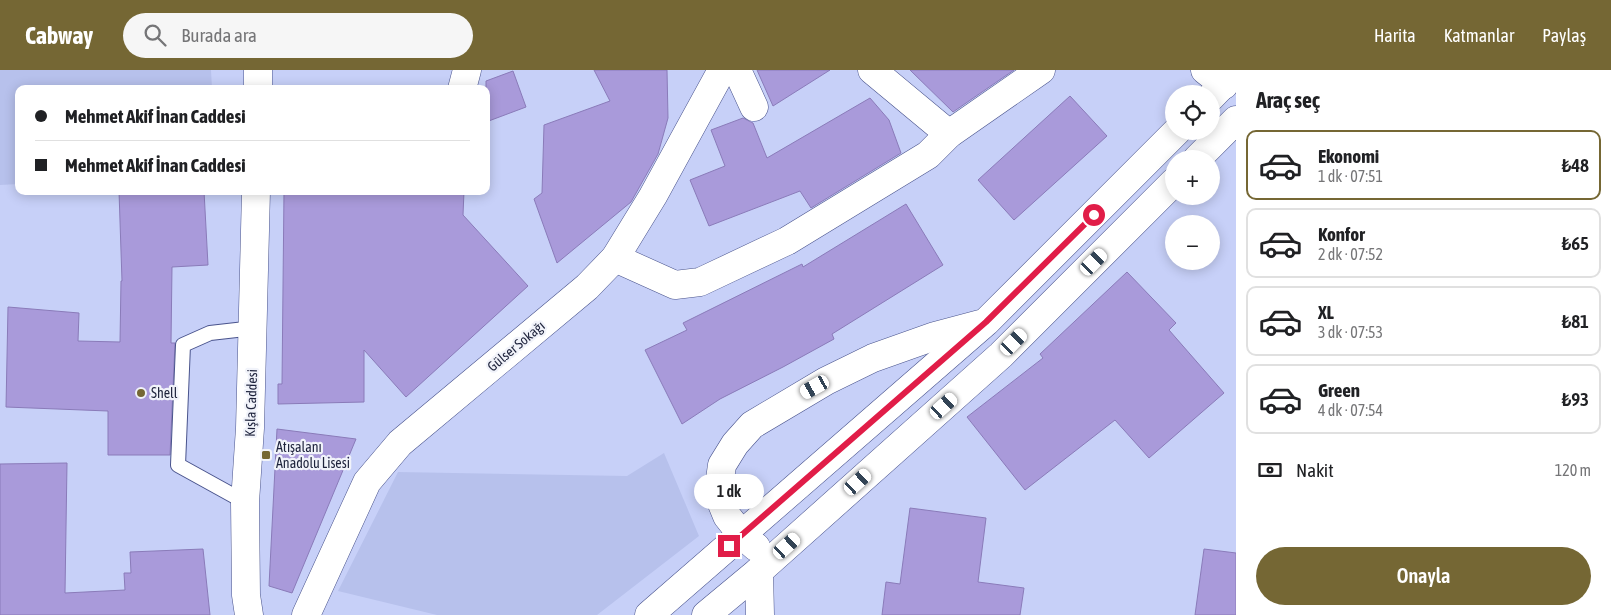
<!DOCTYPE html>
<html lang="tr">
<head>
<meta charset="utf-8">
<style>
	:root { --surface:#fff; --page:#f6f6f6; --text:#202124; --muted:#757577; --line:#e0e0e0; --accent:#756734 }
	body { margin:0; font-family:"Asap Condensed",sans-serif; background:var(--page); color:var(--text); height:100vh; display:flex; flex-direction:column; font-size:19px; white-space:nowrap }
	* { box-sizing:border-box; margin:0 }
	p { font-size:16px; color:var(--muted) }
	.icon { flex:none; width:28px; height:28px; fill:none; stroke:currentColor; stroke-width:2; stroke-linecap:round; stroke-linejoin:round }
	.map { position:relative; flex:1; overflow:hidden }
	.panel { display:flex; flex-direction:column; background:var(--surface); width:375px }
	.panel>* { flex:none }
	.hud { position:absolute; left:15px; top:15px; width:475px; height:110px; border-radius:10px; box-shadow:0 2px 12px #0003; display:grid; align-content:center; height:110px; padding:0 20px; background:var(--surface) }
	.fabs { position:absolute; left:1165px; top:15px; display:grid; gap:10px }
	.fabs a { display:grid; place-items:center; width:55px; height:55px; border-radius:50%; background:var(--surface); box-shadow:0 2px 12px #0003; font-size:25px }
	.end { position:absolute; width:22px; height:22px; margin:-11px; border:6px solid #e11d48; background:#fff; box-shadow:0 0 0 2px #fff }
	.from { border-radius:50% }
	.bubble { position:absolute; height:35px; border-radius:18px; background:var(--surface); box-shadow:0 2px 12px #0003; font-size:16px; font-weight:600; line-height:35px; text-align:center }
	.car { position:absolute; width:15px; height:30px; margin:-15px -8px; border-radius:6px; box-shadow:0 0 4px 1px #0007; background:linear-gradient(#fff 24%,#345 0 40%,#fff 0 76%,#345 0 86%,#fff 0) }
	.hud b { display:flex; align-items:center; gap:18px; height:48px; font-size:19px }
	.hud b+b { border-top:1px solid var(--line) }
	.hud i { width:12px; height:12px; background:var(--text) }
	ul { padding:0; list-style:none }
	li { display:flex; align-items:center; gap:15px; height:70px; margin:0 10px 8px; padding:0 10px; border:2px solid var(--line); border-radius:10px }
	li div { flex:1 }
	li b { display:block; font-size:19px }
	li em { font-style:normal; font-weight:600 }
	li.current { border-color:var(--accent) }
	li>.icon { width:45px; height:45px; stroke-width:1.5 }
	h2 { padding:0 20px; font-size:22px; line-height:60px }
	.pay { display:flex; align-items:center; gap:12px; height:55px; padding:0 20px; font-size:19px }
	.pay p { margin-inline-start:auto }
	.cta { display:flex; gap:10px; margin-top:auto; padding:10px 20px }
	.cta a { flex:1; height:58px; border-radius:30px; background:var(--accent); color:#fff; font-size:20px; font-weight:600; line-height:58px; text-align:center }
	header { display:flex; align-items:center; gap:30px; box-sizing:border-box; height:70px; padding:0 25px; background:var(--accent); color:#fff }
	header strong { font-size:24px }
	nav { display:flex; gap:28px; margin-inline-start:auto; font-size:18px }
	.search { width:350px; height:45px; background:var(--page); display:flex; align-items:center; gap:12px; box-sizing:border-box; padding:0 18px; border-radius:28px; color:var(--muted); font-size:19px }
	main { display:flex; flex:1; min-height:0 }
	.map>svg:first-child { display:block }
</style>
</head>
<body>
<header>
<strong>Cabway</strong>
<div class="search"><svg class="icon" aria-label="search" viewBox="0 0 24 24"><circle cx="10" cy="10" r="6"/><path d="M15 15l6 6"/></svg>Burada ara</div>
<nav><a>Harita</a><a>Katmanlar</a><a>Paylaş</a></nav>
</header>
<main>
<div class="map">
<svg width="1236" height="545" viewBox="0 0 1236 545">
	<rect width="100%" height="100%" fill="#c7d0f8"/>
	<g fill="#b7c1ec">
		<polygon points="0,0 211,0 212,19 19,19 19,114 0,115"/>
		<polygon points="664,383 699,466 597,545 437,545 338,521 398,402 627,406"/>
	</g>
	<g fill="#a99ada" stroke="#8a7bb9">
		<polygon points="594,0 667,0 668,48 658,84 631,132 557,193 534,129 542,123 544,55 610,31"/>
		<polygon points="757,0 830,0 773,36"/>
		<polygon points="910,0 1014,0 953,42"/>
		<polygon points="513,1 526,37 486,52 486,11"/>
		<polygon points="1070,26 1107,66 1014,150 978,110"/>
		<polygon points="870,28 889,50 901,83 811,138 800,121 709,156 690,110 725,96 711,60 743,48 753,53 767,88"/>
		<polygon points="119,121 204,121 208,195 172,197 171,273 175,273 170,385 108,385 108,341 6,337 8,237 79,243 78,271 120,272 121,211 122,211"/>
		<polygon points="284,121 464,121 463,145 528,216 406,327 364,280 364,332 278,334 278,314 282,314"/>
		<polygon points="906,134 943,195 832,264 834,269 783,297 720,329 682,354 645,280 687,260 683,253 802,194 803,197"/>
		<polygon points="1127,202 1176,253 1169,260 1224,323 1149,388 1115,350 1025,420 967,347 1043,288 1040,284"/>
		<polygon points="277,359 356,369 292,523 269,516"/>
		<polygon points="67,393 65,523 125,520 124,503 131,503 130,482 203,479 210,545 0,545 0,394"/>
		<polygon points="910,438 986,448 978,512 1024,518 1020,545 882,545 886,512 900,514"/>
		<polygon points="1204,479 1236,483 1236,545 1195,545"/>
	</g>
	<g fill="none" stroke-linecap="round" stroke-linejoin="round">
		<g stroke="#49538c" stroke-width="16">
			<polyline id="lane" points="245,432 178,395 183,275 210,263 254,258"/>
		</g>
		<g stroke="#49538c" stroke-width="29">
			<g id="street">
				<polyline points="737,0 754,37"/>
				<polyline points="872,0 949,64"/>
				<polyline points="1205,0 1224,15"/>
				<polyline points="462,19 467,0"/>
				<polyline points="615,188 675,215 700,212 787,171 928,85 949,64 1041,0"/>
				<polyline points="759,501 760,545"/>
				<polyline points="306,545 367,412 400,373 587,217 615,188 653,126 722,0"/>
			</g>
		</g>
		<g stroke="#49538c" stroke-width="29">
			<g id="secondary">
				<polyline points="258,19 258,0"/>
				<polyline points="1211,27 1236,1"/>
				<polyline points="1197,89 1236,50"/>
				<polyline points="756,477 742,465 727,446 718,424 722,395 735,374 752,355 826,311 873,288 935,266 980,254"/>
				<polyline points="249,545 246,525 245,432 250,358 256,121"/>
				<polyline points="649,545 986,252 1177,61"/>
				<polyline points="706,545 759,501 1001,285 1174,112"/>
			</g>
		</g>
		<use href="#lane" stroke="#fff" stroke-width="14"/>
		<use href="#street" stroke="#fff" stroke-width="28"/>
		<use href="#secondary" stroke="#fff" stroke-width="28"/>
	</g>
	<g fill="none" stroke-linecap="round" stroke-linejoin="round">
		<polyline stroke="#e11d48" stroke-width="6" points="729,476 986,252 1094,145"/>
	</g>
	<g fill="#756734" stroke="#f1f3fa" stroke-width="2">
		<circle cx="141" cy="323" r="5"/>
		<rect x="261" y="380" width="10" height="10" rx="2.5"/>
	</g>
	<g text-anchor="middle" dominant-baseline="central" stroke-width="4.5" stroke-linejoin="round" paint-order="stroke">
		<g font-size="14" fill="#1e233c" stroke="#f1f3fa">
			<text transform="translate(516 276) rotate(-40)">Gülser Sokağı</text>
			<text transform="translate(251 333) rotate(-88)">Kışla Caddesi</text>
		</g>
		<g font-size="14" fill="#1e233c" stroke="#f1f3fa" text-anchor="start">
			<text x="151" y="323">Shell</text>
			<text x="276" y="377">Atışalanı<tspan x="276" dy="16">Anadolu Lisesi</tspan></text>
		</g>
	</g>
</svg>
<div class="fabs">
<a><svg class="icon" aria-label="locate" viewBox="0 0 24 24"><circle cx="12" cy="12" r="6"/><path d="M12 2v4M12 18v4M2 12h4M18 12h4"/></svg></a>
<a>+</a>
<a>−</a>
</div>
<i class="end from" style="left:1094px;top:145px"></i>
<i class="end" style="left:729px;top:476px"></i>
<div class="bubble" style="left:694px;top:404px;width:70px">1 dk</div>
<i class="car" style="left:1094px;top:192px;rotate:45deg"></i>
<i class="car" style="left:1014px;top:272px;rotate:45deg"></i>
<i class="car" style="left:815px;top:317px;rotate:241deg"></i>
<i class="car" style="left:944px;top:336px;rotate:48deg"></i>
<i class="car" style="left:858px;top:412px;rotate:48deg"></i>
<i class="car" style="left:787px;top:476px;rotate:48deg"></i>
<div class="hud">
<b><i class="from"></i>Mehmet Akif İnan Caddesi</b>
<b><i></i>Mehmet Akif İnan Caddesi</b>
</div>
</div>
<section class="panel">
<h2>Araç seç</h2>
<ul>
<li class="current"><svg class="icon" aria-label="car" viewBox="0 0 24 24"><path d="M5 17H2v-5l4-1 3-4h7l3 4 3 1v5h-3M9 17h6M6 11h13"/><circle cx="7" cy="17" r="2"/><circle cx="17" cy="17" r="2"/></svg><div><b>Ekonomi</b><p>1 dk · 07:51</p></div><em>₺48</em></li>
<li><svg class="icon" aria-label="car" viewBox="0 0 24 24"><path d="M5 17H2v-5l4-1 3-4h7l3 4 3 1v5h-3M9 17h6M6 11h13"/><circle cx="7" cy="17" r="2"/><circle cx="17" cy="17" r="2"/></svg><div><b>Konfor</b><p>2 dk · 07:52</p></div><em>₺65</em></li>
<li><svg class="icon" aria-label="car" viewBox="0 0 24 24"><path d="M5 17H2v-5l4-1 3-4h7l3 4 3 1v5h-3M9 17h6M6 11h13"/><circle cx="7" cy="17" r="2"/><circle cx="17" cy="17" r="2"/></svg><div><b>XL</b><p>3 dk · 07:53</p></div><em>₺81</em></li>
<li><svg class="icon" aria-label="car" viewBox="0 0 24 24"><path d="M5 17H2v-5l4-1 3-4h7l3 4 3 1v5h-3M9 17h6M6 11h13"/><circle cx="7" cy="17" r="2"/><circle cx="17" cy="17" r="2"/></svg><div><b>Green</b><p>4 dk · 07:54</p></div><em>₺93</em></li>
</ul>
<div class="pay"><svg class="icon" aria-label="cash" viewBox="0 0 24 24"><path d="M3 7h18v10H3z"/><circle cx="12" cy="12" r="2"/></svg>Nakit<p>120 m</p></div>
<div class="cta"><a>Onayla</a></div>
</section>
</main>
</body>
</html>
